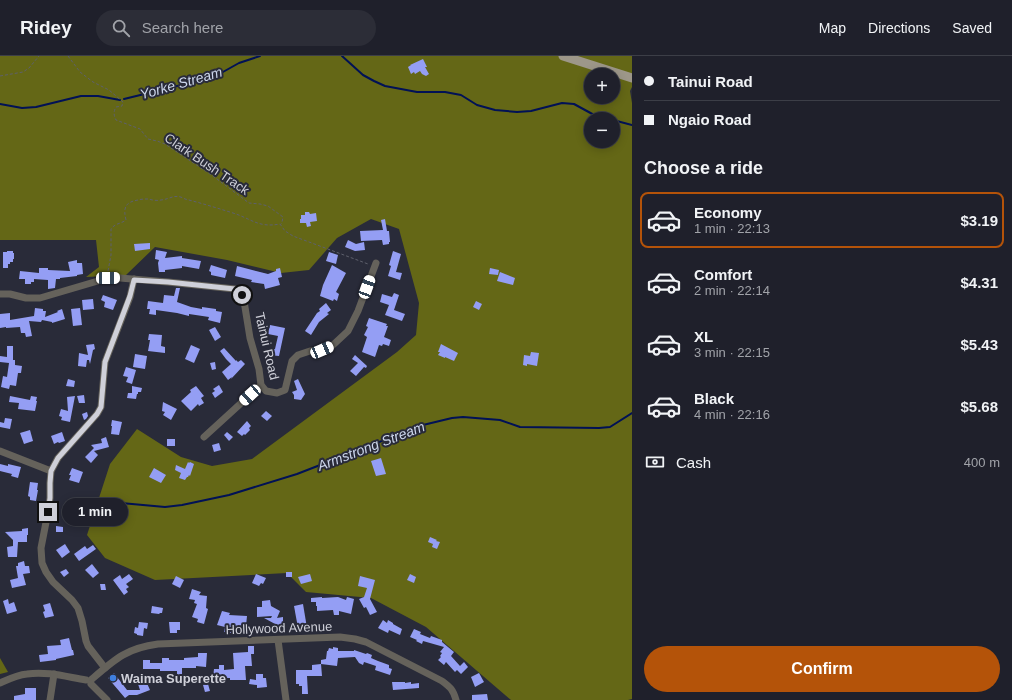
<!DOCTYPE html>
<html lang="en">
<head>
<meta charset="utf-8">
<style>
	:root { --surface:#1f202b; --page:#2c2d37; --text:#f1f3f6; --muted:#a1a3a9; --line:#3c3e47; --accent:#b45309 }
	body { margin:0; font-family:Arial,sans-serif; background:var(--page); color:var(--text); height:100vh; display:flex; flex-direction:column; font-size:15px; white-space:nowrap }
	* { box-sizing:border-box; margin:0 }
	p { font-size:13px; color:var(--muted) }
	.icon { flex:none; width:22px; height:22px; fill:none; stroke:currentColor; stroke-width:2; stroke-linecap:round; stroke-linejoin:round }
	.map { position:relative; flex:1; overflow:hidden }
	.panel { display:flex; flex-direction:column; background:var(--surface); width:380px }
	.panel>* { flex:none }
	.banner { display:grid; align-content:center; height:88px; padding:0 12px; background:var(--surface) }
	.buttons { position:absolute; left:584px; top:12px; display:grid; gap:8px }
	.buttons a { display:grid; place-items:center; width:36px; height:36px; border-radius:50%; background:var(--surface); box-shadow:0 2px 10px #0003,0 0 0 1px var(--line); font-size:20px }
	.end { position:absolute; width:18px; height:18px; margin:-9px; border:5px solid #cfd0d9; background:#111; box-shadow:0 0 0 2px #111 }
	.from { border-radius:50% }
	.bubble { position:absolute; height:28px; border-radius:14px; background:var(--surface); box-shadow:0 2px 10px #0003,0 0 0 1px var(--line); font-size:13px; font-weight:800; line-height:28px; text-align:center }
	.car { position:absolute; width:12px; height:24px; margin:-12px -6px; border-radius:5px; box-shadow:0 0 3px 1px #0007; background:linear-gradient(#fff 24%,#345 0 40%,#fff 0 76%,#345 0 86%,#fff 0) }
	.banner b { display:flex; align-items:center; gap:14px; height:38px; font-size:15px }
	.banner b+b { border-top:1px solid var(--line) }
	.banner i { width:10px; height:10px; background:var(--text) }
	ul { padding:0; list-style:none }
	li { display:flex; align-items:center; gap:12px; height:56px; margin:0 8px 6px; padding:0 4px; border:2px solid transparent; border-radius:8px }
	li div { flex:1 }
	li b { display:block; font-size:15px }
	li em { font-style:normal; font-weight:800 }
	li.selected { border-color:var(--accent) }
	li>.icon { width:36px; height:36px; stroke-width:1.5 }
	h2 { padding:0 12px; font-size:18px; line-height:48px }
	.pay { display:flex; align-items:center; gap:10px; height:44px; padding:0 12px; font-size:15px }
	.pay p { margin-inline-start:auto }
	.cta { display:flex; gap:8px; margin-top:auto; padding:8px 12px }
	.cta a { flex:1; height:46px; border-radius:24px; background:var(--accent); color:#fff; font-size:16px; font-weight:800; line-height:46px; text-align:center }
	header { display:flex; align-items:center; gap:24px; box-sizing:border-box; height:56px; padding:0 20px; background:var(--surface); border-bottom:1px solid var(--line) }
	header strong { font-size:19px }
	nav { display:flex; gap:22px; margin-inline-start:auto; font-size:14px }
	.search { width:280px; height:36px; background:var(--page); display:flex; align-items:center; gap:10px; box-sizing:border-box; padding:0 14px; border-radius:22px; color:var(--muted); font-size:15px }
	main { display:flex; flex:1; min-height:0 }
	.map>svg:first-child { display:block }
</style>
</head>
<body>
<header>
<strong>Ridey</strong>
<div class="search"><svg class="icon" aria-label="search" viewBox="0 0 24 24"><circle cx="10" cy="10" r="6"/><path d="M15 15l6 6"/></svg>Search here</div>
<nav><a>Map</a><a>Directions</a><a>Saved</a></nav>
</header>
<main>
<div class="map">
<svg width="632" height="644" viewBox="0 0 632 644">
	<rect width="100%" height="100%" fill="#292b39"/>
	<g fill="#646716" fill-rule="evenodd">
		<path d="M0,0H632V31L630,35L632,47V643L628,644H511L426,571L371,542L306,536L287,517L155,524L105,502L87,479L110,408L137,373L181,401L212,410L252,403L397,296L416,279L419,247L399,173L371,163L337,182L309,214L281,217L227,204L155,191L126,219L86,221L99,211L96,184H0ZM591,19H613V41H591ZM591,63H613V85H591Z"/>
		<polygon points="0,602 8,616 0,618"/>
	</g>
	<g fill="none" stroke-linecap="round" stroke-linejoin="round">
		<g stroke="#011156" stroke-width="2">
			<polyline points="342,0 363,19 374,25 385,30 417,36 445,36 461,39 477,49 495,54 517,56 531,55 562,47 574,48 596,60 610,63"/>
			<polyline points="124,43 214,21 239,7 260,0"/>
			<polyline points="0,48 22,52 36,51 81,40 98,40 120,44"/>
			<polyline points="613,64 632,69"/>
			<polyline points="110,446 165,451 182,449 229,439 297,418 423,369 452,362 463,361 500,364 520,371 599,372 610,371 632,357"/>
		</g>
	</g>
	<g fill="#949ef4">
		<polygon points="423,3 427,11 425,11 429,18 426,20 422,18 420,15 415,18 414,16 411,18 408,11 411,9 410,9"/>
		<polygon points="305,156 309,156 310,158 316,157 317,165 310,166 311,170 307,171 306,167 300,167 300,163 301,163 301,159 305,159"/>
		<polygon points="385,163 387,175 389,175 390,186 389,186 389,188 383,189 382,184 361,185 360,175 383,174 381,164"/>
		<polygon points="348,184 356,188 364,186 365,194 355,195 345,191"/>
		<polygon points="150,187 150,193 135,195 134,188"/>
		<polygon points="156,194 167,196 165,202 182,200 182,202 201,205 199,213 182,210 182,212 165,214 165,216 159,216 158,207 159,204 155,203"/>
		<polygon points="7,195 13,195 13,197 14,197 14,203 13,203 13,206 10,206 10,208 8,208 8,212 3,212 3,196 7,196"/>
		<polygon points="393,195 401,198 396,216 402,217 400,224 388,220 391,210 389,209"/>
		<polygon points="329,196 338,199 336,208 326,205"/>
		<polygon points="77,204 77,207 82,207 83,218 77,219 77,220 60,222 60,223 56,223 55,232 48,233 48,224 34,223 34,226 31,226 31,228 25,228 25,223 19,223 20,215 39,217 39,212 48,212 48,214 70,215 68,206"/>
		<polygon points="211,209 227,214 225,222 211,219 211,216 209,215"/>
		<polygon points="332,209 346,217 336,236 339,238 337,245 334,243 333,245 320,240 323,229"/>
		<polygon points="237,210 268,218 276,215 276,213 280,212 282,221 278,222 280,229 265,233 264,228 251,226 252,224 235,220"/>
		<polygon points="490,212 499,214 498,219 489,218"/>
		<polygon points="500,216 515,222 513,229 497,225"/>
		<polygon points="176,232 180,232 177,246 191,251 202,253 202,251 216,253 216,255 222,256 220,267 208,264 209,261 189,258 189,260 177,257 156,254 156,259 149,258 150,253 147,253 148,245 163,247 164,239 174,240"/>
		<polygon points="394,237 399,239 394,254 405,258 402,265 385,259 389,249 380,246 382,238 392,241"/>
		<polygon points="103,239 117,244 113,254 104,251 105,246 101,244"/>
		<polygon points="93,243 94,253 83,254 82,244"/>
		<polygon points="476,245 482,248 479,254 473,251"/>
		<polygon points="326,247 331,254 327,257 329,258 319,266 311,279 305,275 317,257 320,255 319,253"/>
		<polygon points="35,252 43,253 43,255 46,255 45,261 58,256 57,255 62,253 65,263 52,267 52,266 42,264 41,266 29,265 32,280 26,281 25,277 21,277 20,271 6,272 6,271 0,272 0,258 10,257 10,264 34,260"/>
		<polygon points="80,252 82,269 73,270 71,253"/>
		<polygon points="369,262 387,268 386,270 388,270 384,281 391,284 389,290 383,288 382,290 379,289 375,301 362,296 367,281 364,279 368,271 366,270"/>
		<polygon points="270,269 285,272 279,300 269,299 270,293 275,293 278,280 268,278"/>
		<polygon points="215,271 221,281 215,285 209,274"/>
		<polygon points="149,278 162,279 161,290 165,291 165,297 148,295 150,284 148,284"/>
		<polygon points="94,288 95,293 93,294 90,308 89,304 87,304 86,311 78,310 79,297 88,299 86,289"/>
		<polygon points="441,288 458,297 454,305 445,301 445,302 438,299 440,296 438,296"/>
		<polygon points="191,289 200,293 194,307 185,303"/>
		<polygon points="7,290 13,290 13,304 15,304 15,309 22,310 21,317 18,317 16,330 10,329 9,333 1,331 3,320 7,321 9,307 0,306 0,300 7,301"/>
		<polygon points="224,292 236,305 236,304 238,306 241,304 245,308 231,323 232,321 228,324 222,316 231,308 226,303 220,295"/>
		<polygon points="531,296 539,297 537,310 527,308 527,310 523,309 524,299 530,300"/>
		<polygon points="135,298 147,300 145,313 133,311"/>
		<polygon points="355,299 367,310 366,312 364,311 356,320 350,315 358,307 352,303"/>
		<polygon points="215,306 216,313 212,314 210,307"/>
		<polygon points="126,311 136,314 132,328 126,326 128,321 123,320"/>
		<polygon points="68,323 75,325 74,331 66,330"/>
		<polygon points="298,323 305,338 301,344 294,343 294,339 292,336 297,334 294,325"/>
		<polygon points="219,329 223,336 215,342 212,337 215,335 213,333"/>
		<polygon points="132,330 142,332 141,336 138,336 138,338 137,338 136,343 127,342 128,337 132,337"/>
		<polygon points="196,330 204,340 201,342 204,347 199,350 198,348 191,355 181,345 191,336 190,334"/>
		<polygon points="84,339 85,347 79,347 77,340"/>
		<polygon points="10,340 30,344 31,340 37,341 36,345 37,345 35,355 18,353 19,347 9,346"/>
		<polygon points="75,340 70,366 61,364 62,361 59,360 61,353 68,355 67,341"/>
		<polygon points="163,346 177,353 171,364 163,359 165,356 162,355"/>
		<polygon points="266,355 272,360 267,365 261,360"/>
		<polygon points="87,356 88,360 86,363 84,364 82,358"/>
		<polygon points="5,362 12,363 10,373 0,371 0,366 4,367"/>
		<polygon points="112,364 122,366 119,379 111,378 112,370 111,370"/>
		<polygon points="247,365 251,370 249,372 250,374 245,379 244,378 242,380 237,376"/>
		<polygon points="30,374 33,385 24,388 20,377"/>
		<polygon points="62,376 65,385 59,387 58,386 54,388 51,380"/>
		<polygon points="227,376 233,381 229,385 224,379"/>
		<polygon points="106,381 109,391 94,395 98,399 91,407 85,401 94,392 91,389 102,387 101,383"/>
		<rect x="167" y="383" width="8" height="7"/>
		<polygon points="219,387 221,394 214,396 212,389"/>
		<polygon points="381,402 386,418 376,420 371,405"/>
		<polygon points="188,406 189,407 190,406 194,408 190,420 189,419 188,421 187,421 185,424 179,422 181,417 175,414 176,409 185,413"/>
		<polygon points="0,408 8,410 8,408 21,411 18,422 11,420 12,418 0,415"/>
		<polygon points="72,412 83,416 79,427 69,424 71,419 69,419"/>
		<polygon points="154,412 166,419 161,427 149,421"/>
		<polygon points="30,426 38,427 37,434 38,434 36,445 30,444 30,441 28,440"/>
		<polygon points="56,470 63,471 63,476 56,476"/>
		<polygon points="28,472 28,479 27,479 27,486 18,486 17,501 8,501 7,491 13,490 13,484 5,476 22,475 22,473"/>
		<polygon points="430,481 437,484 436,485 440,486 437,493 432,491 433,488 428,486"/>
		<polygon points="65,488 70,496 62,502 56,494"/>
		<polygon points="93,489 96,493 79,505 74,498 85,490 87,493"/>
		<polygon points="24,505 25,510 29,510 30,517 23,518 26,529 12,532 10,524 18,522 16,510 18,510 18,507"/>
		<polygon points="92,508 99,517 93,522 85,514"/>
		<polygon points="66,513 69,517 64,521 60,516"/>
		<rect x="286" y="516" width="6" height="5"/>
		<polygon points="129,518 133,523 126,528 129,531 126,533 128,536 124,539 113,524 120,519 122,523"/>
		<polygon points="256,518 266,522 263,528 261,527 259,530 252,527"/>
		<polygon points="310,518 312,525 301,528 298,521"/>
		<polygon points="410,518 416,521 414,527 407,524"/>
		<polygon points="176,520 184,524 180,532 172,528"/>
		<polygon points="360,520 375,524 370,543 377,556 370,559 366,551 364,552 359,543 364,541 367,532 358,530"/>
		<polygon points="100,528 105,528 106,534 101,534"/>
		<polygon points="192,533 201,536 199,539 207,540 206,552 208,553 204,568 197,566 198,563 192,561 197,548 194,547 195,544 189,543"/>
		<polygon points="322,541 322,542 338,541 346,544 347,541 354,543 351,558 339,555 339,559 334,559 333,554 317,555 317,550 316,550 316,546 311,546 311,542"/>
		<polygon points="8,543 9,548 14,546 17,555 7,558 3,545"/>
		<polygon points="270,544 271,550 280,555 277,562 283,561 283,569 277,569 264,562 271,562 272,560 257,561 257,551 262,551 262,545"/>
		<polygon points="50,547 54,560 45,562 43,556 45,555 43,549"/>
		<polygon points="303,548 307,572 298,572 294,550"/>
		<polygon points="152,550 163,552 162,557 160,557 159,558 151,557"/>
		<polygon points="222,555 230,557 229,559 247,560 246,570 233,570 232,577 224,576 225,571 217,569"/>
		<polygon points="383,564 387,567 388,564 393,567 393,568 402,573 400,579 389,574 388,577 378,572"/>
		<polygon points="139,566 148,567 147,573 144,572 143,580 137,579 137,578 134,577 135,571 138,572"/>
		<polygon points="169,566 180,566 180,574 177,574 177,577 170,577"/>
		<polygon points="414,573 421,576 420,578 430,582 431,580 442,584 442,586 454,596 451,600 460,610 464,606 468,611 461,618 457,614 455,616 446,606 444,609 438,604 441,601 440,600 442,597 440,596 444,591 423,585 422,588 416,585 417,584 410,581"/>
		<polygon points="69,582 72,594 73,594 74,599 56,603 56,604 40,606 39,599 48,598 47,590 61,589 60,584"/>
		<polygon points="248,590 254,590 254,598 251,598 252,610 245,610 246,624 230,624 230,622 213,622 214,613 219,613 219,609 224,609 224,614 234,613 233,597 248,596"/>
		<polygon points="333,591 338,592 338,595 354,595 354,594 366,598 367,597 372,599 371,602 378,605 389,609 389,612 392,613 390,619 375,614 376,610 364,606 363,609 359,607 355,601 338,602 337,610 321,608 322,620 307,620 308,638 302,638 302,630 299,630 299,628 296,628 296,614 312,614 312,609 321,608 321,604 326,603 327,595 328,595 329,592 333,593"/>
		<polygon points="198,597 207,597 206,611 196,610 196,612 182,612 182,621 177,621 177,615 160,615 160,613 143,613 143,604 150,604 150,607 162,607 162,602 169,602 169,604 184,604 184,602 198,601"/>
		<polygon points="114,617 127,634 140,634 138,628 146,625 150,634 137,639 129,639 125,642 108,622"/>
		<polygon points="479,617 484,626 475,631 471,621"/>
		<polygon points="256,618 263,618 263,622 266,622 267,631 257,632 257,629 249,628 250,623 256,624"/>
		<polygon points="392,626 405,626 405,627 411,626 411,628 419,627 419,632 393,634"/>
		<polygon points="208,628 210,635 205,636 203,629"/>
		<polygon points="25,632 36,632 36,644 14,644 14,640 25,638"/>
		<polygon points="487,638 488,644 472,644 472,639"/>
	</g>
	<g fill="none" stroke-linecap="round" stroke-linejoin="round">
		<g stroke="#5e606c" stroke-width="1" stroke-dasharray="3 2" stroke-linecap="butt">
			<path d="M68,0L80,16L93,26L109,34L123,46L122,50L116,51C113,56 114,60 116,64L140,73L148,83L157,85L165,88L213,120L249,147L260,148L268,150L283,161L282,166L281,168"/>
			<polyline points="0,20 23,16 29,12 39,0"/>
			<path d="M108,215L111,199V173C115,167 121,168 126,164C123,152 125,146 138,144C141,143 145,143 148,143C152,144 157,145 161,144C171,143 175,137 185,143C201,147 217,152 233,157C252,163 258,172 280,168L285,175L293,180L368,208"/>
		</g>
		<g stroke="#65625b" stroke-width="7">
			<polyline points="0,238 10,238 26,242 40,242 108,222 120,222 168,226 235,233 242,239 244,245 250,282 259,313 261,329 266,335 277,337 285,334 292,305 298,299 310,295 322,294 333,289 348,275 358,255 376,207"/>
			<polyline points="204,381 261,329"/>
			<polyline points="0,395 51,415"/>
			<polyline points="278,584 286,644"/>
			<polyline points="105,612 88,590 86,585 82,565 78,552 72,544 53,526 46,516 42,507 41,492 48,456 50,442 50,427 51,415 58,402 97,358 101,351 105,306 130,241 134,223"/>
			<path d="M92,623C115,603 127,592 158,588L340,581L355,583L366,586L442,625C450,631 453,633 456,644"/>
			<path d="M0,627C9,623 17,619 27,618C47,615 67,621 86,624"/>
			<polyline points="91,628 107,644"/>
			<polyline points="50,644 54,618"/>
		</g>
		<polyline stroke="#9d9789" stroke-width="9" points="563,0 632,22"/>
	</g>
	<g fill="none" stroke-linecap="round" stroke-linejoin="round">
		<polyline stroke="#cfd0d9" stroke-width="5" points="48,456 50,442 50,427 51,415 58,402 97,358 101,351 105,306 130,240 134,224 168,226 235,233 242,239"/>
	</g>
	<circle fill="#3f7fe0" stroke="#292b39" stroke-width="1.5" cx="113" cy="622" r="4"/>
	<g text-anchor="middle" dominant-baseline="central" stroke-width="4" stroke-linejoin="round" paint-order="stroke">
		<g font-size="13" fill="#cfd0d9" stroke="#292b39">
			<text transform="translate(207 108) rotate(34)">Clark Bush Track</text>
			<text transform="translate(267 290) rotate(77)">Tainui Road</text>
			<text transform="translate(279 572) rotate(-2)">Hollywood Avenue</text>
		</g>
		<g font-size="13" font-weight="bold" fill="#cfd0d9" stroke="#292b39" text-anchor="start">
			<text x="121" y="622">Waima Superette</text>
		</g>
		<g font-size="14" font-style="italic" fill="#cdd7ec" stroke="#292b39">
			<text transform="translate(181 27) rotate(-16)">Yorke Stream</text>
			<text transform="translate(371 390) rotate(-21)">Armstrong Stream</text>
		</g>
	</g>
</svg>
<div class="buttons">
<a>+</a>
<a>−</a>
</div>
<i class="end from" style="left:242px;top:239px"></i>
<i class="end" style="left:48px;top:456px"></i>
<div class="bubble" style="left:62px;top:442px;width:66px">1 min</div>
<i class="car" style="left:108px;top:222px;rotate:89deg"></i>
<i class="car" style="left:367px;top:231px;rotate:20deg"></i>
<i class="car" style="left:322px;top:294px;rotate:67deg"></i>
<i class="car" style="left:250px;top:339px;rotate:228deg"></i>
</div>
<section class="panel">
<div class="banner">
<b><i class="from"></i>Tainui Road</b>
<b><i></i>Ngaio Road</b>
</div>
<h2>Choose a ride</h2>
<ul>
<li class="selected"><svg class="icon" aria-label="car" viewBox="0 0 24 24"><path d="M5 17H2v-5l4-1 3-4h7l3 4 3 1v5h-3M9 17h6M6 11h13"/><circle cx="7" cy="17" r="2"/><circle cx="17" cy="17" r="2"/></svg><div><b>Economy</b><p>1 min · 22:13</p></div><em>$3.19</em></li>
<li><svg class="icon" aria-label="car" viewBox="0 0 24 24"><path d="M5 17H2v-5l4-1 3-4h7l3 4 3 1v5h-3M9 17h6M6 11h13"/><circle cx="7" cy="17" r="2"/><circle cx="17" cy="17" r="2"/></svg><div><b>Comfort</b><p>2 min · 22:14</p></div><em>$4.31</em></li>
<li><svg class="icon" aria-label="car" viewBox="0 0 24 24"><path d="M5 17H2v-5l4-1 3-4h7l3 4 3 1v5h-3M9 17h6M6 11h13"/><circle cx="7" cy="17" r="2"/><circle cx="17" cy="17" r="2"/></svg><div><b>XL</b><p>3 min · 22:15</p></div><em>$5.43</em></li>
<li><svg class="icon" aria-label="car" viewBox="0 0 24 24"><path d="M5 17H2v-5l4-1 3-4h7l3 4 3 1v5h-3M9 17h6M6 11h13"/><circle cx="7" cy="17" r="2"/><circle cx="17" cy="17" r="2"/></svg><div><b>Black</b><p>4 min · 22:16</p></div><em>$5.68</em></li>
</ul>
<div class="pay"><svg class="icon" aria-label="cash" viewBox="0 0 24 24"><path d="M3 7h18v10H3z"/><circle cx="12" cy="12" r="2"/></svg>Cash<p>400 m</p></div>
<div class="cta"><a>Confirm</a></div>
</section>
</main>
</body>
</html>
